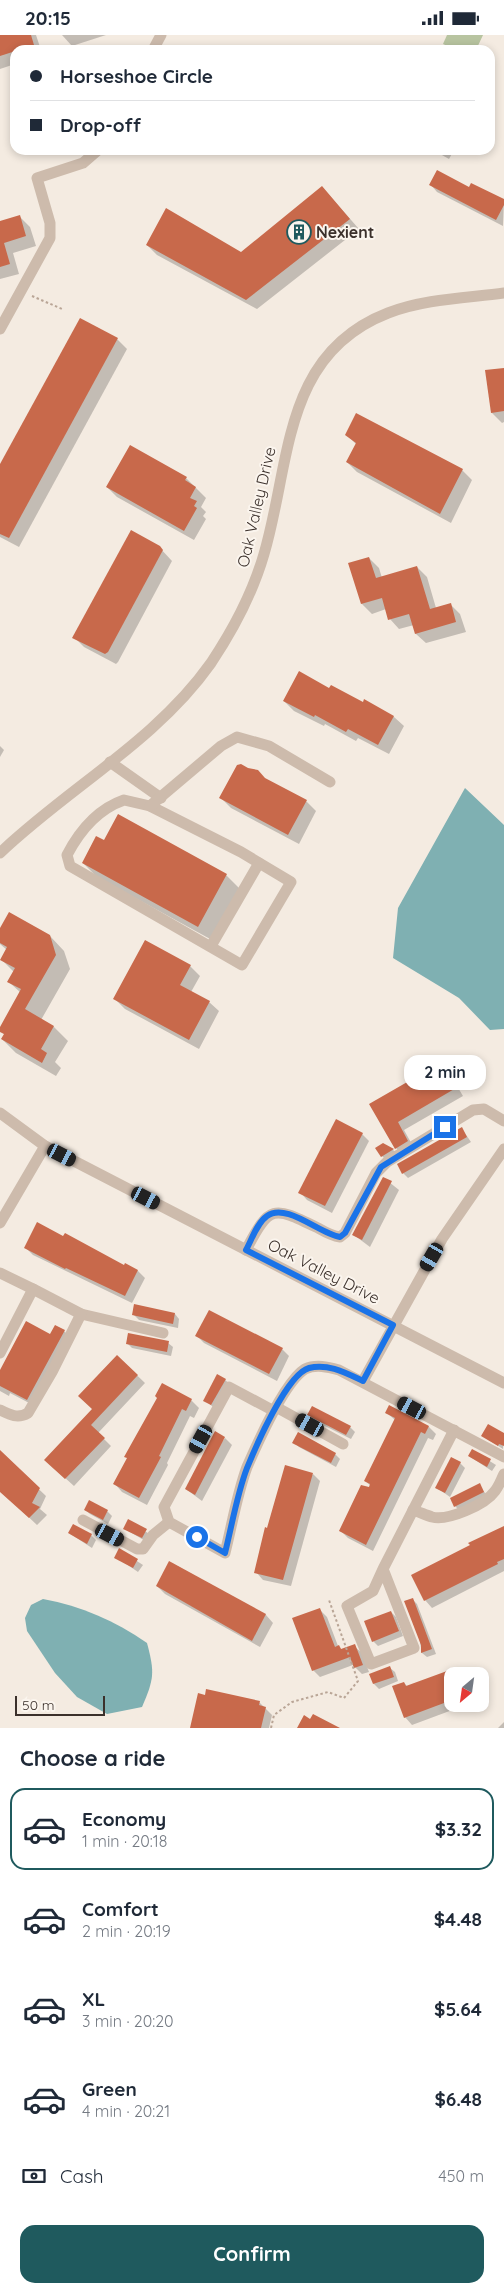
<!DOCTYPE html>
<html lang="en">
<head>
<meta charset="utf-8">
<style>
	:root { --surface:#fff; --page:#f6f6f7; --text:#1f2937; --muted:#747a83; --line:#e0e1e3; --accent:#1f5a5e }
	body { margin:0; font-family:Quicksand,sans-serif; background:var(--page); color:var(--text); height:100vh; display:flex; flex-direction:column; font-size:19px; white-space:nowrap }
	* { box-sizing:border-box; margin:0 }
	p { font-size:16px; color:var(--muted) }
	.icon { flex:none; width:28px; height:28px; fill:none; stroke:currentColor; stroke-width:2; stroke-linecap:round; stroke-linejoin:round }
	.map { position:relative; height:1693px; overflow:hidden }
	.details { display:flex; flex-direction:column; background:var(--surface); flex:1 }
	.details>* { flex:none }
	.banner { position:absolute; left:10px; top:10px; width:485px; height:110px; border-radius:15px; box-shadow:0 2px 8px #0003; display:grid; align-content:center; height:110px; padding:0 20px; background:var(--surface) }
	.needle { width:32px; rotate:209deg }
	.fabs { position:absolute; left:444px; top:1632px; display:grid; gap:10px }
	.fabs a { display:grid; place-items:center; width:45px; height:45px; border-radius:10px; background:var(--surface); box-shadow:0 2px 8px #0003; font-size:25px }
	.scale { position:absolute; left:15px; bottom:12px; width:90px; box-sizing:border-box; padding-left:5px; border:2px solid #3b302b; border-top:0; font-size:14px; line-height:18px; white-space:nowrap; color:#3b302b; -webkit-text-stroke:4px #fbf5ee; paint-order:stroke }
	.end { position:absolute; width:22px; height:22px; margin:-11px; border:6px solid #1a73e8; background:#fff; box-shadow:0 0 0 2px #fff }
	.from { border-radius:50% }
	.bubble { position:absolute; height:35px; border-radius:15px; background:var(--surface); box-shadow:0 2px 8px #0003; font-size:16px; font-weight:800; line-height:35px; text-align:center }
	.car { position:absolute; width:15px; height:30px; margin:-15px -8px; border-radius:6px; box-shadow:0 0 4px 1px #0007; background:linear-gradient(#222 24%,#8ab4d8 0 40%,#222 0 76%,#8ab4d8 0 86%,#222 0) }
	.banner b { display:flex; align-items:center; gap:18px; height:48px; font-size:19px }
	.banner b+b { border-top:1px solid var(--line) }
	.banner i { width:12px; height:12px; background:var(--text) }
	ul { padding:0; list-style:none }
	li { display:flex; align-items:center; gap:15px; height:82px; margin:0 10px 8px; padding:0 10px; border:2px solid transparent; border-radius:15px }
	li div { flex:1 }
	li b { display:block; font-size:19px }
	li em { font-style:normal; font-weight:800 }
	li.on { border-color:var(--accent) }
	li>.icon { width:45px; height:45px; stroke-width:1.5 }
	h2 { padding:0 20px; font-size:22px; line-height:60px }
	.pay { display:flex; align-items:center; gap:12px; height:55px; padding:0 20px; font-size:19px }
	.pay p { margin-inline-start:auto }
	.action { display:flex; gap:10px; margin-top:auto; padding:10px 20px }
	.action a { flex:1; height:58px; border-radius:15px; background:var(--accent); color:#fff; font-size:20px; font-weight:800; line-height:58px; text-align:center }
	.status { display:flex; justify-content:space-between; align-items:center; height:35px; padding:0 25px; background:var(--surface); direction:ltr }
	.status svg { height:14px; fill:currentColor }
	.map>svg:first-child { display:block }
</style>
</head>
<body>
<div class="status"><b>20:15</b><svg viewBox="0 0 49 12"><path d="M0 12V9h3v3zM5 12V6h3v6zM10 12V3h3v9zM15 12V0h3v12zM26 1h20v11H26zM47 4h2v5h-2z"/></svg></div>
<div class="map">
<svg width="504" height="1693" viewBox="0 0 504 1693">
	<rect width="100%" height="100%" fill="#f4ebe1"/>
	<polygon fill="#b8c4a0" points="447,0 483,0 476,15 456,15 443,9"/>
	<g fill="#7fb0b2">
		<polygon points="465,753 504,790 504,994 490,995 459,963 393,923 398,873"/>
		<path d="M43,1564C82,1571 115,1586 147,1608C155,1638 154,1644 142,1672L107,1679L77,1662L55,1638L27,1596L25,1583L31,1570Z"/>
	</g>
	<g fill="#0003">
		<polygon points="0,0 36,0 41,15 15,15 15,29 0,34"/>
		<polygon points="62,0 106,0 72,11"/>
		<polygon points="433,115 454,115 449,124"/>
		<polygon points="431,150 470,153 504,165 503,191 437,157"/>
		<polygon points="322,152 359,194 257,274 157,220 147,210 242,218"/>
		<polygon points="20,182 30,192 36,211 13,218 19,239 0,244 0,187"/>
		<polygon points="117,304 127,314 19,512 0,502 0,432"/>
		<polygon points="504,334 504,387 502,388 492,378"/>
		<polygon points="347,400 462,435 472,445 451,488 357,437 347,427 357,410"/>
		<polygon points="186,443 206,463 201,472 206,477 203,481 206,484 194,505 117,462 107,452"/>
		<polygon points="159,512 172,526 118,627 116,629 84,612 74,602"/>
		<polygon points="369,523 379,533 382,543 417,532 427,542 436,573 450,569 460,579 466,597 426,608 416,599 414,590 399,594 390,584 386,574 372,579 362,569 350,529"/>
		<polygon points="330,654 394,682 404,691 389,719 358,703 356,706 325,689 324,691 294,676 284,666"/>
		<polygon points="0,711 4,715 0,722"/>
		<polygon points="267,745 306,766 316,776 299,809 231,773 221,763"/>
		<polygon points="104,806 226,840 240,854 212,905 97,842 83,828"/>
		<polygon points="0,896 50,901 64,916 70,934 41,985 54,992 68,1006 55,1027 61,1033 56,1041 16,1018 2,1004 5,1000 0,995 21,958 9,947 14,937 2,925 7,915 0,909"/>
		<polygon points="190,931 200,941 191,957 209,967 219,976 199,1014 125,974 115,964"/>
		<polygon points="441,1029 448,1036 463,1061 404,1095 414,1113 403,1120 396,1113 371,1070"/>
		<polygon points="462,1094 471,1107 408,1143 403,1138"/>
		<polygon points="362,1099 369,1106 332,1178 307,1165 300,1157"/>
		<polygon points="383,1110 393,1115 398,1119 387,1126 382,1121"/>
		<polygon points="384,1143 399,1155 370,1212 354,1200"/>
		<polygon points="26,1213 125,1232 126,1230 138,1236 145,1243 132,1268 33,1220"/>
		<polygon points="175,1279 179,1284 178,1293 139,1285 134,1280"/>
		<polygon points="64,1296 70,1302 33,1370 10,1358 9,1361 0,1356 0,1338 51,1301"/>
		<polygon points="196,1300 282,1314 289,1321 277,1346 204,1308"/>
		<polygon points="127,1308 168,1308 173,1312 171,1321 132,1313"/>
		<polygon points="117,1321 145,1348 98,1398 111,1411 74,1451 53,1432 93,1374"/>
		<polygon points="225,1345 230,1349 216,1374 204,1365"/>
		<polygon points="162,1350 191,1365 199,1373 194,1383 190,1381 167,1428 168,1430 147,1470 122,1457 115,1449 158,1363"/>
		<polygon points="390,1372 429,1392 436,1399 433,1405 428,1403 373,1516 348,1503 341,1496 371,1451 365,1446 395,1385 387,1378"/>
		<polygon points="308,1380 350,1392 355,1397 351,1404 313,1385"/>
		<polygon points="504,1400 503,1414 483,1401"/>
		<polygon points="225,1403 232,1410 202,1466 186,1454"/>
		<polygon points="294,1407 335,1419 340,1424 336,1432 299,1412"/>
		<polygon points="472,1415 496,1430 492,1436 469,1421"/>
		<polygon points="0,1417 46,1461 40,1474 47,1480 37,1490 0,1455"/>
		<polygon points="460,1428 465,1433 450,1462 437,1453"/>
		<polygon points="313,1439 320,1446 291,1551 263,1545 256,1537 268,1494"/>
		<polygon points="479,1450 488,1462 460,1476 455,1471"/>
		<polygon points="85,1475 107,1476 112,1481 108,1489 90,1479"/>
		<polygon points="129,1486 151,1500 147,1507 125,1494"/>
		<polygon points="504,1492 504,1536 432,1573 425,1565"/>
		<polygon points="69,1498 91,1500 96,1505 92,1513"/>
		<polygon points="120,1515 143,1530 138,1537 116,1522"/>
		<polygon points="170,1527 266,1580 273,1588 260,1612 165,1559 157,1551"/>
		<polygon points="412,1564 417,1569 436,1619 427,1622 422,1618"/>
		<polygon points="319,1574 327,1582 338,1611 342,1615 354,1611 362,1618 369,1637 362,1639 353,1630 320,1642 313,1635"/>
		<polygon points="391,1577 396,1582 403,1601 378,1611 373,1606"/>
		<polygon points="390,1633 395,1637 398,1646 379,1654 374,1649 371,1640"/>
		<polygon points="446,1638 452,1644 452,1669 462,1669 463,1671 412,1690 405,1682 404,1648 408,1652"/>
		<polygon points="259,1667 272,1680 269,1693 191,1693"/>
		<polygon points="504,1687 504,1693 498,1693"/>
	</g>
	<g fill="#c8694b">
		<polygon points="0,0 31,0 34,10 0,21"/>
		<polygon points="437,135 469,152 471,148 504,164 504,170 496,185 429,150"/>
		<polygon points="322,151 350,184 246,265 146,210 166,173 241,217"/>
		<polygon points="20,180 26,201 4,208 10,229 0,232 0,186"/>
		<polygon points="80,283 118,303 9,503 0,499 0,429"/>
		<polygon points="504,333 504,376 491,378 485,335"/>
		<polygon points="356,378 463,434 440,479 346,427 356,408 345,400"/>
		<polygon points="130,410 187,442 185,445 196,452 190,463 197,466 194,471 197,473 184,496 106,452"/>
		<polygon points="131,495 160,511 163,515 108,617 105,619 72,603"/>
		<polygon points="369,522 376,543 417,531 430,574 451,568 456,587 415,599 409,579 388,585 382,563 361,569 348,528"/>
		<polygon points="299,636 329,653 331,650 363,667 364,664 394,681 378,710 348,694 346,697 315,680 314,682 283,666"/>
		<polygon points="241,729 248,733 258,735 265,743 307,765 288,800 219,763 237,730"/>
		<polygon points="118,779 227,839 198,892 82,828 96,801 104,805"/>
		<polygon points="9,877 50,900 56,920 25,974 54,991 41,1014 47,1018 42,1028 1,1004 4,999 0,997 0,992 21,954 7,947 15,933 0,925 7,912 0,908 0,893"/>
		<polygon points="145,905 191,930 180,950 210,966 189,1005 113,964"/>
		<polygon points="442,1027 456,1053 398,1087 408,1106 395,1114 369,1069"/>
		<polygon points="336,1084 363,1098 325,1171 298,1158"/>
		<polygon points="462,1092 467,1102 402,1139 397,1129"/>
		<polygon points="383,1108 394,1114 381,1122 375,1113"/>
		<polygon points="383,1142 392,1146 362,1205 352,1200"/>
		<polygon points="37,1187 63,1201 65,1198 124,1230 125,1228 138,1235 125,1261 66,1233 65,1234 24,1213"/>
		<polygon points="134,1269 175,1278 173,1289 132,1280"/>
		<polygon points="209,1275 283,1313 269,1339 195,1301"/>
		<polygon points="26,1286 50,1299 55,1290 65,1295 27,1365 0,1351 0,1335"/>
		<polygon points="128,1298 169,1306 167,1317 126,1309"/>
		<polygon points="117,1320 138,1340 91,1390 105,1403 65,1444 44,1425 92,1374 78,1361"/>
		<polygon points="217,1339 226,1344 211,1370 203,1366"/>
		<polygon points="162,1348 192,1364 186,1376 182,1374 159,1421 161,1422 139,1463 113,1449 127,1423 124,1422 157,1363 155,1361"/>
		<polygon points="389,1370 429,1391 425,1399 421,1397 366,1510 339,1496 361,1450 369,1452 370,1449 364,1446 395,1383 385,1378"/>
		<polygon points="312,1371 351,1391 346,1400 307,1380"/>
		<polygon points="488,1389 504,1398 504,1411 499,1409 498,1411 481,1401"/>
		<polygon points="215,1396 225,1402 195,1460 185,1454"/>
		<polygon points="298,1397 336,1418 331,1428 292,1408"/>
		<polygon points="472,1414 491,1424 487,1432 468,1421"/>
		<polygon points="0,1415 40,1453 32,1468 40,1472 29,1483 0,1457"/>
		<polygon points="451,1422 461,1427 445,1458 435,1453"/>
		<polygon points="285,1430 313,1438 283,1545 254,1538 265,1492 267,1493"/>
		<polygon points="480,1448 484,1457 454,1472 450,1463"/>
		<polygon points="89,1465 108,1475 103,1485 84,1475"/>
		<polygon points="128,1484 147,1494 142,1503 123,1494"/>
		<polygon points="73,1489 92,1499 87,1509 68,1498"/>
		<polygon points="504,1491 504,1524 497,1527 498,1529 424,1566 411,1540 470,1510 468,1508"/>
		<polygon points="119,1513 138,1524 133,1533 114,1523"/>
		<polygon points="169,1526 266,1579 252,1606 156,1551"/>
		<polygon points="413,1563 432,1614 421,1618 421,1610 404,1566"/>
		<polygon points="320,1573 335,1612 339,1610 341,1614 355,1609 363,1630 354,1633 350,1622 312,1636 292,1583"/>
		<polygon points="391,1576 399,1596 372,1607 364,1586"/>
		<polygon points="390,1631 394,1642 373,1649 369,1639"/>
		<polygon points="447,1636 452,1652 452,1665 404,1683 392,1651 404,1647 406,1651"/>
		<polygon points="206,1654 260,1666 259,1670 266,1672 261,1693 190,1693 198,1658 205,1660"/>
		<polygon points="313,1679 340,1693 297,1693 304,1680 310,1684"/>
	</g>
	<g fill="none" stroke-linecap="round" stroke-linejoin="round">
		<g stroke="#b9a596" stroke-width="2" stroke-dasharray="2.5 2.5" stroke-linecap="butt">
			<polyline points="32,261 62,274"/>
			<polyline points="271,1693 274,1680 292,1667 328,1657 344,1663 358,1646 329,1565"/>
		</g>
		<g stroke="#cdbbac" stroke-width="11">
			<polyline points="153,15 161,0"/>
			<polyline points="0,294 50,203 50,188 37,143 83,128 98,115"/>
			<polyline points="110,727 161,763"/>
			<path d="M124,765L150,771L241,817L291,847L242,930L70,831L67,820C79,797 98,774 124,765Z"/>
			<polyline points="150,771 221,711 237,702 269,711 330,747"/>
			<path d="M0,818C68,753 156,706 211,628C233,595 253,557 264,519C291,428 282,319 388,278C424,264 466,263 504,258"/>
			<polyline points="211,911 259,828"/>
			<polyline points="0,1078 45,1111 504,1348"/>
			<polyline points="0,1188 45,1111"/>
			<path d="M246,1215C270,1169 273,1171 318,1193C325,1197 332,1201 340,1202L345,1198L376,1138L387,1127L473,1075L484,1074L504,1086"/>
			<polyline points="0,1238 33,1254"/>
			<polyline points="81,1279 163,1298"/>
			<path d="M0,1318L33,1254L81,1279L52,1337L28,1378C18,1384 10,1380 0,1375"/>
			<polyline points="363,1346 442,1204 504,1114"/>
			<polyline points="276,1372 343,1409"/>
			<path d="M274,1376L229,1352L164,1472L169,1487L225,1518C232,1490 237,1459 247,1432C257,1409 284,1347 305,1334C316,1329 328,1332 339,1335L504,1422"/>
			<path d="M413,1475C419,1477 426,1480 432,1482C448,1486 485,1470 495,1456C499,1451 501,1445 504,1439"/>
			<polyline points="83,1485 137,1514 143,1514 153,1500 169,1487"/>
			<polyline points="383,1534 414,1613 371,1629 347,1571 373,1556 383,1534 454,1395"/>
		</g>
	</g>
	<g fill="none" stroke-linecap="round" stroke-linejoin="round">
		<path stroke="#1a73e8" stroke-width="6" d="M197,1502L225,1518C232,1490 237,1459 247,1433C256,1411 287,1339 309,1333C328,1328 346,1338 363,1346L393,1290L246,1215C252,1204 257,1188 267,1181C286,1167 320,1199 340,1202L345,1198L381,1132L445,1092"/>
	</g>
	<defs>
		<g id="building-ring" transform="scale(1.25)"><circle r="9.5" fill="#fbf5ee" stroke="#1f5a5e" stroke-width="1.5"/><path d="M-4-6H4V6H1V3H-1V6H-4ZM-2.5-4.3h1.7v1.8h-1.7ZM.8-4.3h1.7v1.8H.8ZM-2.5-1h1.7V.8h-1.7ZM.8-1h1.7V.8H.8Z" fill="#1f5a5e"/></g>
	</defs>
	<g fill-rule="evenodd">
		<use href="#building-ring" x="299" y="197"/>
	</g>
	<g text-anchor="middle" dominant-baseline="central" stroke-width="4" stroke-linejoin="round" paint-order="stroke">
		<g font-size="16" font-weight="bold" fill="#3b302b" stroke="#fbf5ee" text-anchor="start">
			<text x="316" y="197">Nexient</text>
		</g>
		<g font-size="16" fill="#3b302b" stroke="#fbf5ee">
			<text transform="translate(256 472) rotate(-77)">Oak Valley Drive</text>
			<text transform="translate(324 1236) rotate(27)">Oak Valley Drive</text>
		</g>
	</g>
</svg>
<div class="fabs">
<a><svg class="needle" viewBox="-14 -14 28 28"><path d="M0-13l5 13h-10z" fill="#e53935"/><path d="M0 13l5-13h-10z" fill="#747a83"/></svg></a>
</div>
<div class="scale">50 m</div>
<i class="end from" style="left:197px;top:1502px"></i>
<i class="end" style="left:445px;top:1092px"></i>
<div class="bubble" style="left:404px;top:1020px;width:82px">2 min</div>
<i class="car" style="left:62px;top:1120px;rotate:117deg"></i>
<i class="car" style="left:146px;top:1163px;rotate:117deg"></i>
<i class="car" style="left:432px;top:1222px;rotate:210deg"></i>
<i class="car" style="left:412px;top:1373px;rotate:298deg"></i>
<i class="car" style="left:310px;top:1390px;rotate:299deg"></i>
<i class="car" style="left:201px;top:1404px;rotate:209deg"></i>
<i class="car" style="left:110px;top:1500px;rotate:118deg"></i>
<div class="banner">
<b><i class="from"></i>Horseshoe Circle</b>
<b><i></i>Drop-off</b>
</div>
</div>
<section class="details">
<h2>Choose a ride</h2>
<ul>
<li class="on"><svg class="icon" aria-label="car" viewBox="0 0 24 24"><path d="M5 17H2v-5l4-1 3-4h7l3 4 3 1v5h-3M9 17h6M6 11h13"/><circle cx="7" cy="17" r="2"/><circle cx="17" cy="17" r="2"/></svg><div><b>Economy</b><p>1 min · 20:18</p></div><em>$3.32</em></li>
<li><svg class="icon" aria-label="car" viewBox="0 0 24 24"><path d="M5 17H2v-5l4-1 3-4h7l3 4 3 1v5h-3M9 17h6M6 11h13"/><circle cx="7" cy="17" r="2"/><circle cx="17" cy="17" r="2"/></svg><div><b>Comfort</b><p>2 min · 20:19</p></div><em>$4.48</em></li>
<li><svg class="icon" aria-label="car" viewBox="0 0 24 24"><path d="M5 17H2v-5l4-1 3-4h7l3 4 3 1v5h-3M9 17h6M6 11h13"/><circle cx="7" cy="17" r="2"/><circle cx="17" cy="17" r="2"/></svg><div><b>XL</b><p>3 min · 20:20</p></div><em>$5.64</em></li>
<li><svg class="icon" aria-label="car" viewBox="0 0 24 24"><path d="M5 17H2v-5l4-1 3-4h7l3 4 3 1v5h-3M9 17h6M6 11h13"/><circle cx="7" cy="17" r="2"/><circle cx="17" cy="17" r="2"/></svg><div><b>Green</b><p>4 min · 20:21</p></div><em>$6.48</em></li>
</ul>
<div class="pay"><svg class="icon" aria-label="cash" viewBox="0 0 24 24"><path d="M3 7h18v10H3z"/><circle cx="12" cy="12" r="2"/></svg>Cash<p>450 m</p></div>
<div class="action"><a>Confirm</a></div>
</section>
</body>
</html>
